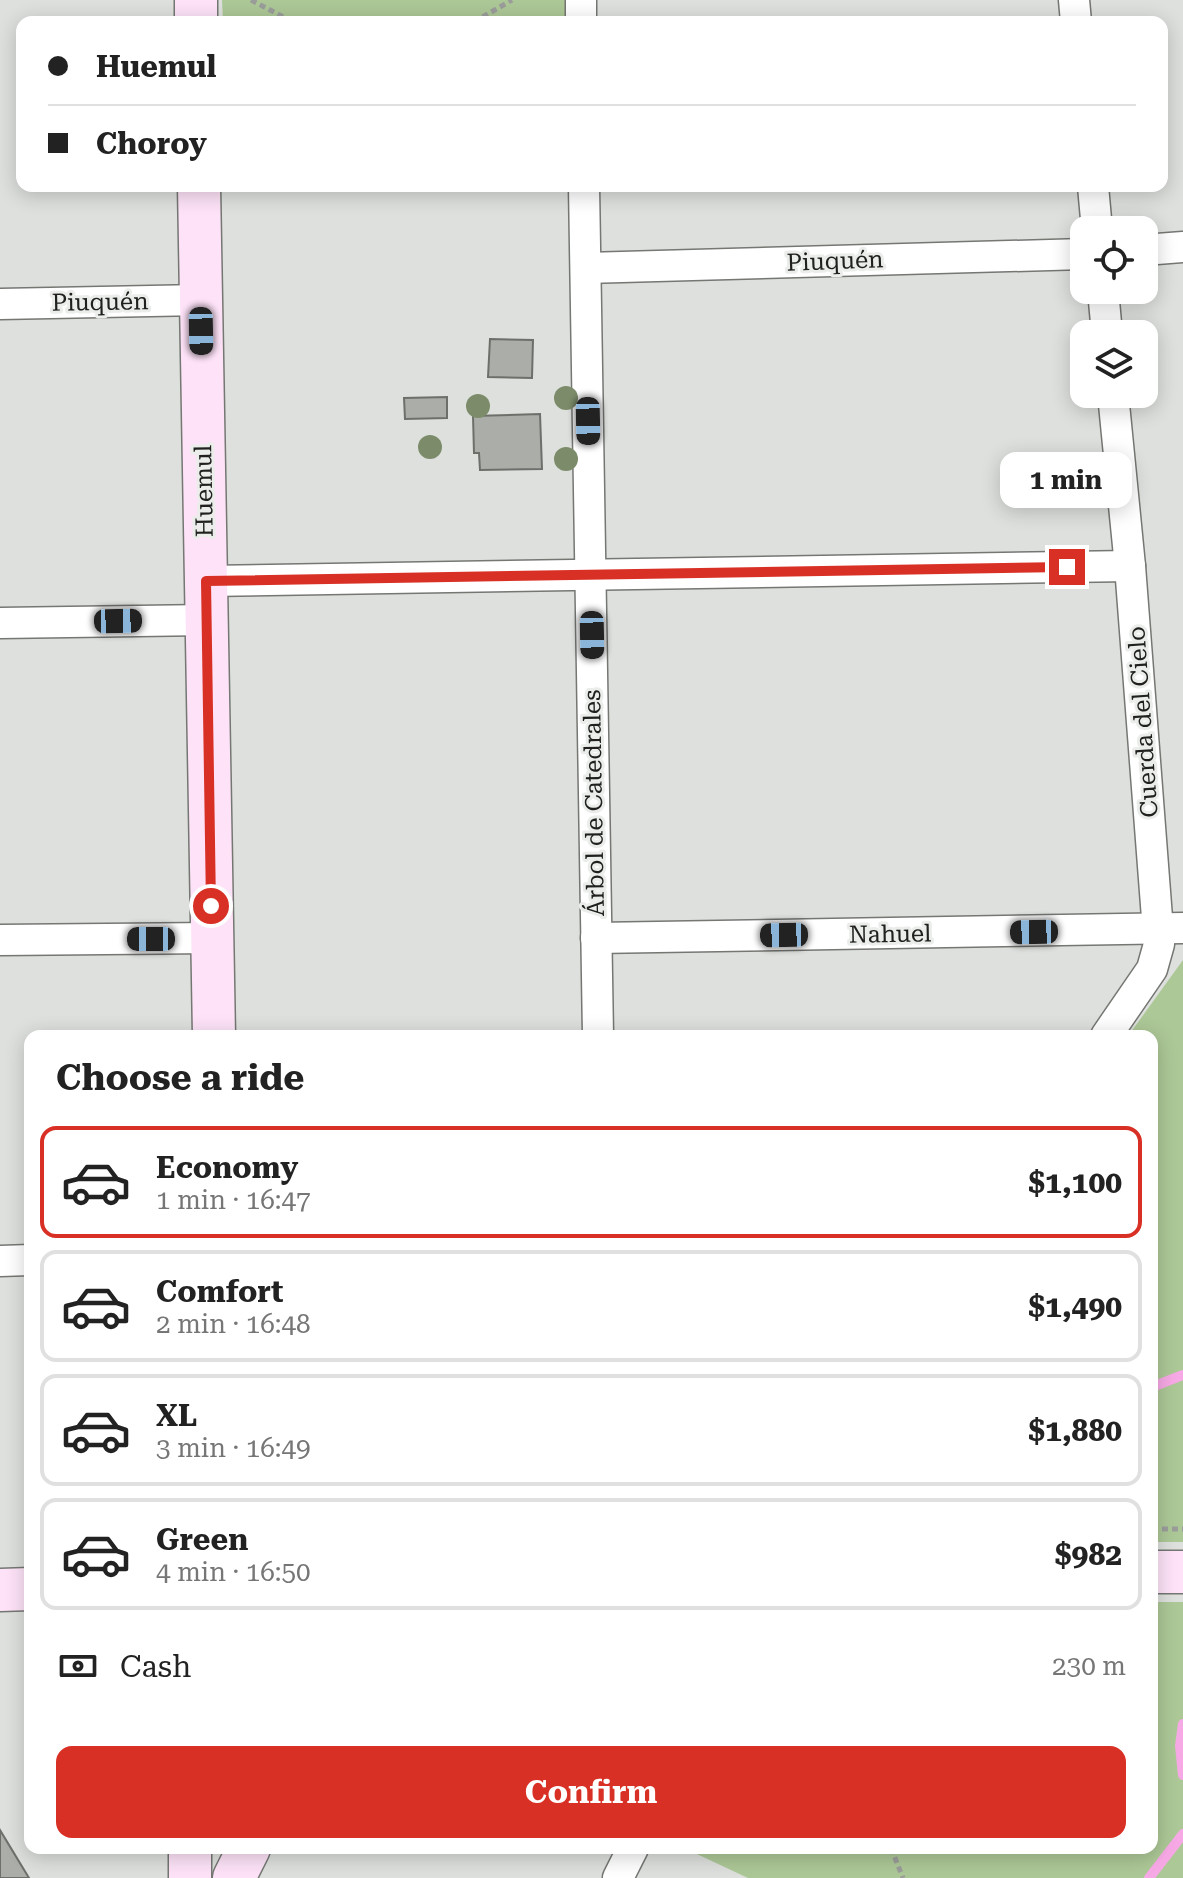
<!DOCTYPE html>
<html lang="en">
<head>
<meta charset="utf-8">
<style>
	:root { --surface:#fff; --page:#f6f6f6; --text:#222; --muted:#767676; --line:#e0e0e0; --accent:#d93025 }
	body { margin:0; font-family:"Roboto Serif",serif; background:var(--page); color:var(--text); height:100vh; display:flex; flex-direction:column; font-size:30px; white-space:nowrap }
	* { box-sizing:border-box; margin:0 }
	p { font-size:26px; color:var(--muted) }
	.icon { flex:none; width:44px; height:44px; fill:none; stroke:currentColor; stroke-width:2; stroke-linecap:round; stroke-linejoin:round }
	.map { position:relative; flex:1; overflow:hidden }
	.panel { position:absolute; left:24px; top:1030px; width:1134px; height:824px; display:flex; flex-direction:column; background:var(--surface); border-radius:16px; box-shadow:0 4px 20px #0003 }
	.panel>* { flex:none }
	.banner { position:absolute; left:16px; top:16px; width:1152px; height:176px; border-radius:16px; box-shadow:0 4px 20px #0003; display:grid; align-content:center; height:176px; padding:0 32px; background:var(--surface) }
	.buttons { position:absolute; left:1070px; top:216px; display:grid; gap:16px }
	.buttons a { display:grid; place-items:center; width:88px; height:88px; border-radius:16px; background:var(--surface); box-shadow:0 4px 20px #0003; font-size:40px }
	.end { position:absolute; width:36px; height:36px; margin:-18px; border:10px solid #d93025; background:#fff; box-shadow:0 0 0 4px #fff }
	.from { border-radius:50% }
	.bubble { position:absolute; height:56px; border-radius:16px; background:var(--surface); box-shadow:0 4px 20px #0003; font-size:26px; font-weight:700; line-height:56px; text-align:center }
	.car { position:absolute; width:24px; height:48px; margin:-24px -12px; border-radius:10px; box-shadow:0 0 6px 2px #0007; background:linear-gradient(#222 24%,#8ab4d8 0 40%,#222 0 76%,#8ab4d8 0 86%,#222 0) }
	.banner b { display:flex; align-items:center; gap:28px; height:76px; font-size:30px }
	.banner b+b { border-top:2px solid var(--line) }
	.banner i { width:20px; height:20px; background:var(--text) }
	ul { padding:0; list-style:none }
	li { display:flex; align-items:center; gap:24px; height:112px; margin:0 16px 12px; padding:0 16px; border:4px solid var(--line); border-radius:16px }
	li div { flex:1 }
	li b { display:block; font-size:30px }
	li em { font-style:normal; font-weight:700 }
	li.on { border-color:var(--accent) }
	li>.icon { width:72px; height:72px; stroke-width:1.5 }
	h2 { padding:0 32px; font-size:36px; line-height:96px }
	.pay { display:flex; align-items:center; gap:20px; height:88px; padding:0 32px; font-size:30px }
	.pay p { margin-inline-start:auto }
	.button { display:flex; gap:16px; margin-top:auto; padding:16px 32px }
	.button a { flex:1; height:92px; border-radius:16px; background:var(--accent); color:#fff; font-size:32px; font-weight:700; line-height:92px; text-align:center }
	.map>svg:first-child { display:block }
</style>
</head>
<body>
<div class="map">
<svg width="1183" height="1878" viewBox="0 0 1183 1878">
	<rect width="100%" height="100%" fill="#dde0dc"/>
	<g fill="#adc897">
		<polygon points="222,0 565,0 565,22 223,22"/>
		<polygon points="1183,960 1183,1542 1152,1542 1152,1036 1128,1036"/>
		<polygon points="1152,1602 1183,1602 1183,1878 748,1878 684,1848 1152,1848"/>
	</g>
	<g fill="none" stroke-linecap="round" stroke-linejoin="round">
		<g stroke="#f7a9e5" stroke-width="10">
			<polyline points="1152,1387 1183,1375"/>
			<polyline points="1183,1724 1180,1746 1183,1775"/>
			<polyline points="1149,1878 1183,1834"/>
		</g>
	</g>
	<g fill="#abada9" stroke="#6d6f6b" stroke-width="2">
		<polygon points="490,339 533,340 532,378 488,377"/>
		<polygon points="447,397 447,418 405,419 404,398"/>
		<polygon points="540,414 542,469 480,470 479,453 474,453 473,416"/>
		<polygon points="0,1830 29,1878 0,1878"/>
	</g>
	<g fill="none" stroke-linecap="round" stroke-linejoin="round">
		<g stroke="#757773" stroke-width="33">
			<g id="street">
				<polyline points="581,0 581,22"/>
				<polyline points="1074,0 1076,22"/>
				<polyline points="584,186 598,1036"/>
				<polyline points="1093,186 1097,230"/>
				<polyline points="1144,250 1183,247"/>
				<polyline points="586,268 1084,254"/>
				<polyline points="1103,290 1107,334"/>
				<polyline points="0,304 201,300"/>
				<polyline points="206,581 1130,566"/>
				<polyline points="0,623 207,620"/>
				<polyline points="596,938 1183,928"/>
				<polyline points="0,940 212,938"/>
				<polyline points="1106,1036 1152,969 1159,944 1130,566 1113,394"/>
				<polyline points="0,1261 30,1260"/>
				<polyline points="618,1878 633,1848"/>
			</g>
		</g>
		<g stroke="#757773" stroke-width="45">
			<g id="secondary">
				<polyline points="196,0 196,22"/>
				<polyline points="199,186 214,1036"/>
				<polyline points="1152,1572 1183,1572"/>
				<polyline points="0,1590 30,1589"/>
				<polyline points="190,1878 190,1848"/>
				<polyline points="234,1878 249,1848"/>
			</g>
		</g>
		<g stroke="#9b9d9a" stroke-width="5" stroke-dasharray="6 4" stroke-linecap="butt">
			<polyline points="251,0 293,22"/>
			<polyline points="474,22 512,0"/>
			<polyline points="1152,1529 1183,1529"/>
			<polyline points="891,1848 903,1878"/>
		</g>
		<use href="#street" stroke="#fff" stroke-width="30"/>
		<use href="#secondary" stroke="#fee3f8" stroke-width="42"/>
	</g>
	<g fill="#7c8c6a">
		<circle cx="566" cy="398" r="12"/>
		<circle cx="478" cy="406" r="12"/>
		<circle cx="430" cy="447" r="12"/>
		<circle cx="566" cy="459" r="12"/>
	</g>
	<g fill="none" stroke-linecap="round" stroke-linejoin="round">
		<polyline stroke="#d93025" stroke-width="10" points="211,906 206,581 1067,567"/>
	</g>
	<g text-anchor="middle" dominant-baseline="central" stroke-width="6" stroke-linejoin="round" paint-order="stroke">
		<g font-size="24" fill="#20211f" stroke="#eaede9">
			<text transform="translate(835 261) rotate(-2)">Piuquén</text>
			<text transform="translate(100 302) rotate(-1)">Piuquén</text>
			<text transform="translate(204 491) rotate(-91)">Huemul</text>
			<text transform="translate(1143 722) rotate(-94)">Cuerda del Cielo</text>
			<text transform="translate(594 803) rotate(-91)">Árbol de Catedrales</text>
			<text transform="translate(890 934) rotate(-1)">Nahuel</text>
		</g>
	</g>
</svg>
<div class="buttons">
<a><svg class="icon" aria-label="locate" viewBox="0 0 24 24"><circle cx="12" cy="12" r="6"/><path d="M12 2v4M12 18v4M2 12h4M18 12h4"/></svg></a>
<a><svg class="icon" aria-label="layers" viewBox="0 0 24 24"><path d="M12 4l9 5-9 5-9-5zM3 14l9 5 9-5"/></svg></a>
</div>
<i class="end from" style="left:211px;top:906px"></i>
<i class="end" style="left:1067px;top:567px"></i>
<div class="bubble" style="left:1000px;top:452px;width:132px">1 min</div>
<i class="car" style="left:201px;top:331px;rotate:179deg"></i>
<i class="car" style="left:588px;top:421px;rotate:179deg"></i>
<i class="car" style="left:118px;top:621px;rotate:89deg"></i>
<i class="car" style="left:592px;top:635px;rotate:179deg"></i>
<i class="car" style="left:1034px;top:932px;rotate:269deg"></i>
<i class="car" style="left:784px;top:935px;rotate:269deg"></i>
<i class="car" style="left:151px;top:939px;rotate:270deg"></i>
<div class="banner">
<b><i class="from"></i>Huemul</b>
<b><i></i>Choroy</b>
</div>
<section class="panel">
<h2>Choose a ride</h2>
<ul>
<li class="on"><svg class="icon" aria-label="car" viewBox="0 0 24 24"><path d="M5 17H2v-5l4-1 3-4h7l3 4 3 1v5h-3M9 17h6M6 11h13"/><circle cx="7" cy="17" r="2"/><circle cx="17" cy="17" r="2"/></svg><div><b>Economy</b><p>1 min · 16:47</p></div><em>$1,100</em></li>
<li><svg class="icon" aria-label="car" viewBox="0 0 24 24"><path d="M5 17H2v-5l4-1 3-4h7l3 4 3 1v5h-3M9 17h6M6 11h13"/><circle cx="7" cy="17" r="2"/><circle cx="17" cy="17" r="2"/></svg><div><b>Comfort</b><p>2 min · 16:48</p></div><em>$1,490</em></li>
<li><svg class="icon" aria-label="car" viewBox="0 0 24 24"><path d="M5 17H2v-5l4-1 3-4h7l3 4 3 1v5h-3M9 17h6M6 11h13"/><circle cx="7" cy="17" r="2"/><circle cx="17" cy="17" r="2"/></svg><div><b>XL</b><p>3 min · 16:49</p></div><em>$1,880</em></li>
<li><svg class="icon" aria-label="car" viewBox="0 0 24 24"><path d="M5 17H2v-5l4-1 3-4h7l3 4 3 1v5h-3M9 17h6M6 11h13"/><circle cx="7" cy="17" r="2"/><circle cx="17" cy="17" r="2"/></svg><div><b>Green</b><p>4 min · 16:50</p></div><em>$982</em></li>
</ul>
<div class="pay"><svg class="icon" aria-label="cash" viewBox="0 0 24 24"><path d="M3 7h18v10H3z"/><circle cx="12" cy="12" r="2"/></svg>Cash<p>230 m</p></div>
<div class="button"><a>Confirm</a></div>
</section>
</div>
</body>
</html>
